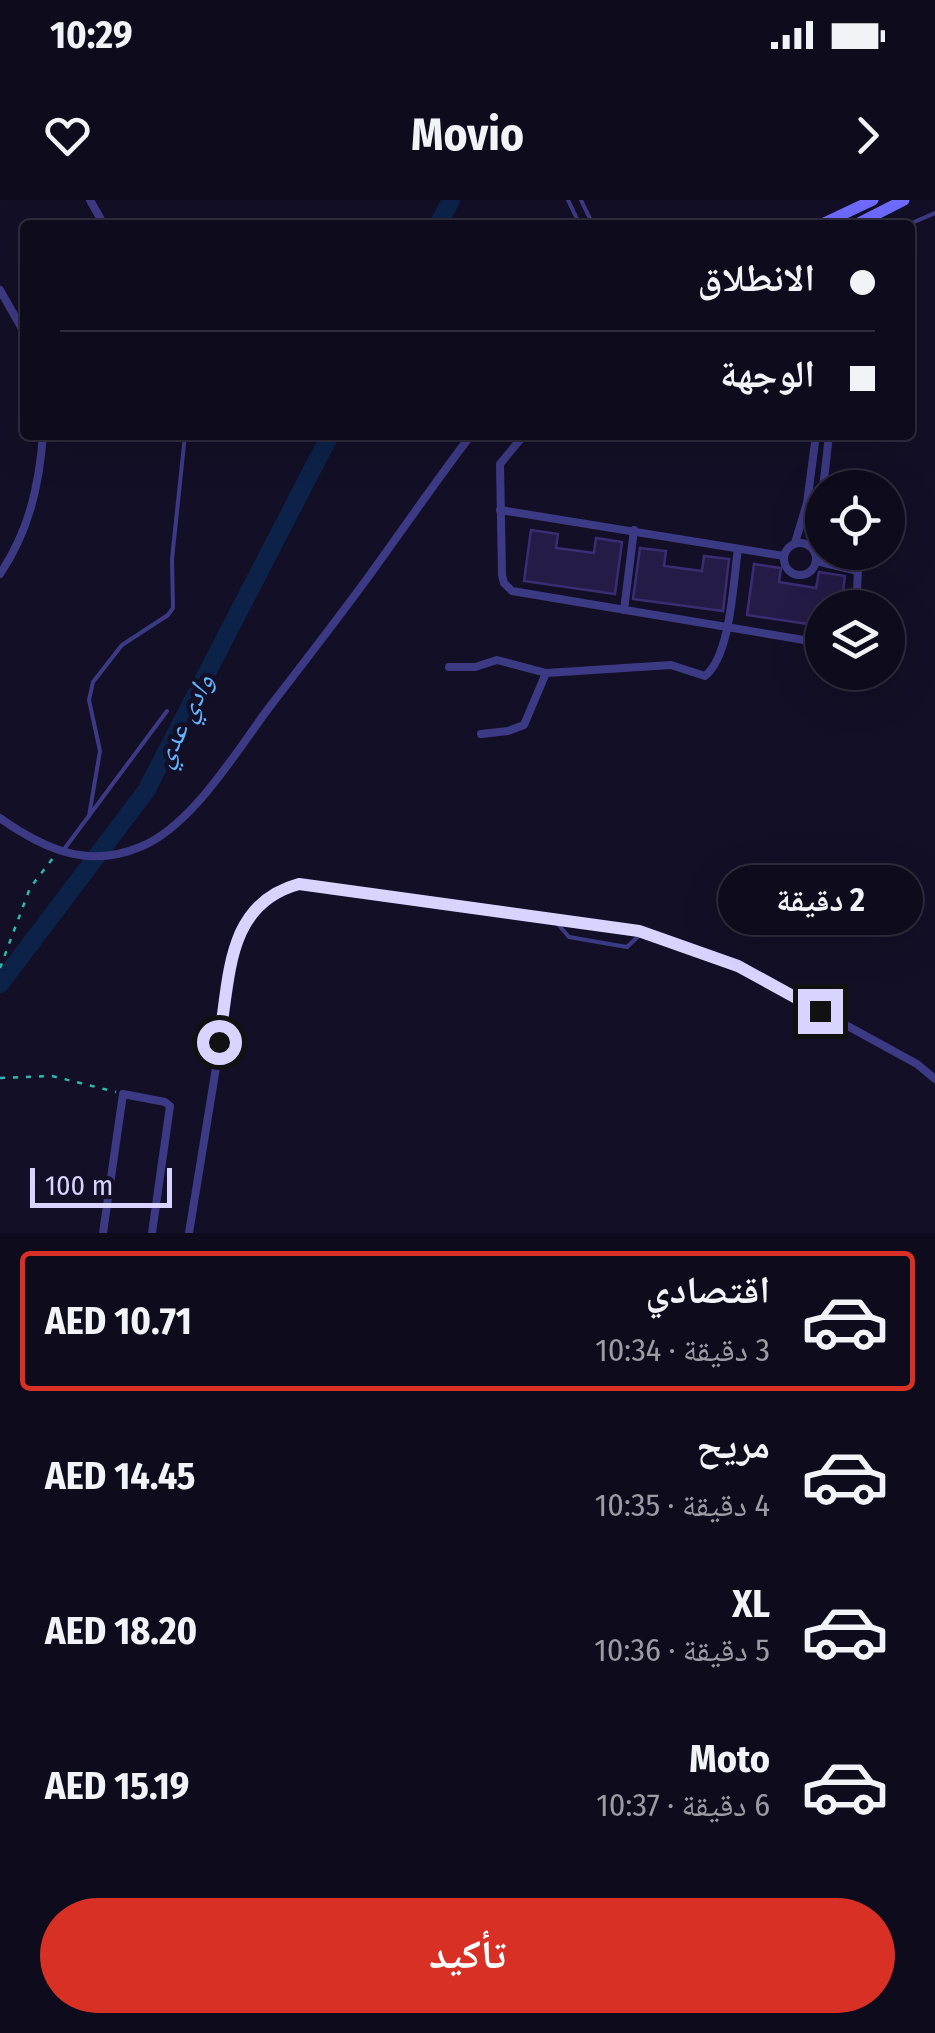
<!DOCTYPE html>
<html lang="ar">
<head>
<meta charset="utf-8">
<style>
	:root { --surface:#0e0b1c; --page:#171425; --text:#f1f3f6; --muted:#9b9ba3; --line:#2e2b3b; --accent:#d93025 }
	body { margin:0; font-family:"Fira Sans Condensed","Noto Naskh Arabic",sans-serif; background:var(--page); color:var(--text); direction:rtl; height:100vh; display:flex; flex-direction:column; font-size:38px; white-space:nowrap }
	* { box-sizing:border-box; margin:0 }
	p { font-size:32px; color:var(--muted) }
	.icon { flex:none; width:55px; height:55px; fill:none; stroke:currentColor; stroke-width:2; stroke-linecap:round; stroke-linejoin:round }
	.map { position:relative; height:1033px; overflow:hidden; direction:ltr }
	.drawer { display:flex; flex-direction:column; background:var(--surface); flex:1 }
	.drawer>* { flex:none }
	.guide { position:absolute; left:20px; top:20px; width:895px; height:220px; border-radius:10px; box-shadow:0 10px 40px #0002,0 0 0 2px var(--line); direction:rtl; display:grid; align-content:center; height:220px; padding:0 40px; background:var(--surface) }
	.buttons { position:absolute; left:805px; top:270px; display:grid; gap:20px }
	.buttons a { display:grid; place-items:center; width:100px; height:100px; border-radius:50%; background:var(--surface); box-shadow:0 10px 40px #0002,0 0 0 2px var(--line); font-size:50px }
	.scale { position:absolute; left:30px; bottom:25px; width:142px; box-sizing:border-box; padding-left:10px; border:5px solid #d9d4ff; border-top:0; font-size:28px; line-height:35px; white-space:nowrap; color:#d9d4ff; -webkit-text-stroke:8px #130f26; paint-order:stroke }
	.end { position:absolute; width:45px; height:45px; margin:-22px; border:12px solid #d9d4ff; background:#111; box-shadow:0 0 0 5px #111 }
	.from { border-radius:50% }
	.bubble { position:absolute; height:70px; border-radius:35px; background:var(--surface); box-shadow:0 10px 40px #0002,0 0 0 2px var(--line); font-size:32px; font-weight:700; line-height:70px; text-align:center; direction:rtl }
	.guide b { display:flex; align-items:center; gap:35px; height:95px; font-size:38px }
	.guide b+b { border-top:2px solid var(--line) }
	.guide i { width:25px; height:25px; background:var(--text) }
	ul { padding:18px 0 0; list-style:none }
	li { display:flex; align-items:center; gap:30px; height:140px; margin:0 20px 15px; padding:0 20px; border:5px solid transparent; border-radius:10px }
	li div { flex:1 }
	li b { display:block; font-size:38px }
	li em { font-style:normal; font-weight:700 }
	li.selected { border-color:var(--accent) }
	li>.icon { width:90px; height:90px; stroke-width:1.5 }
	.action { display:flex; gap:20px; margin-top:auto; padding:20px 40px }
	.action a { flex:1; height:115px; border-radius:60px; background:var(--accent); color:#fff; font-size:40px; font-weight:700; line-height:115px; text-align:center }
	.status { display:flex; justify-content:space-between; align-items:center; height:70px; padding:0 50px; background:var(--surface); direction:ltr }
	.status svg { height:28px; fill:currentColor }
	header { display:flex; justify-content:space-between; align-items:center; height:130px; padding:0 40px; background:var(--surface); font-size:45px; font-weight:700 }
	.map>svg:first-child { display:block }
</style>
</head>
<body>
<div class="status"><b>10:29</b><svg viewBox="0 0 49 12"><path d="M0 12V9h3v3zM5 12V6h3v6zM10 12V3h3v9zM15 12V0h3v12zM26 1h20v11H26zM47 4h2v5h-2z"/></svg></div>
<header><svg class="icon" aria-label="forward" viewBox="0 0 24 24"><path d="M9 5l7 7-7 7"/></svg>Movio<svg class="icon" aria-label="heart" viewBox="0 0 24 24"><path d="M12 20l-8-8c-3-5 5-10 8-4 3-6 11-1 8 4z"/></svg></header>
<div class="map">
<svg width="935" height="1033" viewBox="0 0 935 1033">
	<rect width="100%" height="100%" fill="#130f26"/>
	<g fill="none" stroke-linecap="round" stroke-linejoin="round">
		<g stroke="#0c2248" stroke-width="18">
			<polyline points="438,25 451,0"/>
			<polyline points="0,784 146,591 330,235"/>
		</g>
	</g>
	<g fill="#241b47" stroke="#3b2d73" stroke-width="2.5">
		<polygon points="531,330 558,334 556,348 594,353 596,338 622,342 615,394 524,381"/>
		<polygon points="640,348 666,351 664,366 702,371 704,356 729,359 723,411 633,399"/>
		<polygon points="754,364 781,368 779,382 816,388 819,372 845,376 841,408 822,408 822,426 747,415"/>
	</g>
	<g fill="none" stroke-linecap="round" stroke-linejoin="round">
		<g stroke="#2fb8b0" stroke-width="2.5" stroke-dasharray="5 8" stroke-linecap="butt">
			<polyline points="0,768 30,688 53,658"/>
			<polyline points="0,878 52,876 116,892"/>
		</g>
		<g stroke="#3d3a85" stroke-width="4">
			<polyline points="568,0 580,25"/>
			<polyline points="581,0 593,25"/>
			<polyline points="907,25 935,13"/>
			<polyline points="89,616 100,551 89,500 93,482 122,445 168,415 173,408 172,359 185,235"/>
			<polyline points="62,652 167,511"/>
			<polyline points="556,722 569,737 627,747 643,732"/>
		</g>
		<g stroke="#3d3a85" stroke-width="8">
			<polyline points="90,0 104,25"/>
			<polyline points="0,90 25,134"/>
			<polyline points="524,235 500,264 502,375 504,383 512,391 822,443"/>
			<polyline points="823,288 829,235"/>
			<polyline points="500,310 784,356"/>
			<circle cx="800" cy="359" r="16"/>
			<polyline points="795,343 807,303 816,235"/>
			<polyline points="815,352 822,288"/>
			<polyline points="816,361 858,371 856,408"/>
			<path d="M0,374C29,331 39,286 43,235"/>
			<polyline points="624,410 634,330"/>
			<path d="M449,467H475L497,460L546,473L671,465L705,476C731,455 733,382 738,349"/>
			<polyline points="481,534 508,531 524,525 546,473"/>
			<path d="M0,618C44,649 88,669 140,647C191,627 236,552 268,509C302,465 336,421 369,376C403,329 436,281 471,235"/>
			<polyline points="103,1033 123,894 165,902 170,906 152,1033"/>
			<path d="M189,1033L238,733C253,707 270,691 299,684L639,731L738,766L917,864L935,879"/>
		</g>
		<g stroke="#6f6bff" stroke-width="11">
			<polyline points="820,25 873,0"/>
			<polyline points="855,25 904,0"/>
		</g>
	</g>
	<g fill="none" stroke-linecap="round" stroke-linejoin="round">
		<path stroke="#d9d4ff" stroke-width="12" d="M219,842C230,779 225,704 299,684L639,731L738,766L820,811"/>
	</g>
	<g text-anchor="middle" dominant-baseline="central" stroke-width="9" stroke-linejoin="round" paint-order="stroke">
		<g font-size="28" font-style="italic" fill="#62b6ff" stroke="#130f26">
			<text transform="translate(183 520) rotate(-63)">وادي عدي</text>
		</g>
	</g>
</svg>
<div class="buttons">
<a><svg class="icon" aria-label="locate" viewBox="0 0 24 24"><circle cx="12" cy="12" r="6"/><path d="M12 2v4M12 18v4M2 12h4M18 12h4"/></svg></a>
<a><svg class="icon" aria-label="layers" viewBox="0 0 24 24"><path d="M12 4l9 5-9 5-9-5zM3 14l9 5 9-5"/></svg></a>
</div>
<div class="scale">100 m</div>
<i class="end from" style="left:219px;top:842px"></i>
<i class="end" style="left:820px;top:811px"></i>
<div class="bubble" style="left:718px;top:665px;width:205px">2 دقيقة</div>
<div class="guide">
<b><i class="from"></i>الانطلاق</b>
<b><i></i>الوجهة</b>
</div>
</div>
<section class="drawer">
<ul>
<li class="selected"><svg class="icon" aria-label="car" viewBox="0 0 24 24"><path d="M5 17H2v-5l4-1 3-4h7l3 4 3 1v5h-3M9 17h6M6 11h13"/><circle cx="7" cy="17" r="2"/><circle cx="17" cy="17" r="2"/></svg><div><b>اقتصادي</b><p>3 دقيقة · 10:34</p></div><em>AED 10.71</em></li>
<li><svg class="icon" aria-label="car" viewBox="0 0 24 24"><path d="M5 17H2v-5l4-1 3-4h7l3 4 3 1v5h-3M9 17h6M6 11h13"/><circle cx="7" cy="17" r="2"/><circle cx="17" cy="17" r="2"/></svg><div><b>مريح</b><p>4 دقيقة · 10:35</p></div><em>AED 14.45</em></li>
<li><svg class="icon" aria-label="car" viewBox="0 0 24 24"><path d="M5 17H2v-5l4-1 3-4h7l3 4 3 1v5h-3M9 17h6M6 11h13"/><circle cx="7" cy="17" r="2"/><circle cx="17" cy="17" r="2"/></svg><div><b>XL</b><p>5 دقيقة · 10:36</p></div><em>AED 18.20</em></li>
<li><svg class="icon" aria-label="car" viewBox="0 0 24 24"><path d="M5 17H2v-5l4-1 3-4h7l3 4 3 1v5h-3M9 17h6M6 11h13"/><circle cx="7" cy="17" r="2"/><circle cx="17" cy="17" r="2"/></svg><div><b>Moto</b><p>6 دقيقة · 10:37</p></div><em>AED 15.19</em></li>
</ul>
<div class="action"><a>تأكيد</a></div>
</section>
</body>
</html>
